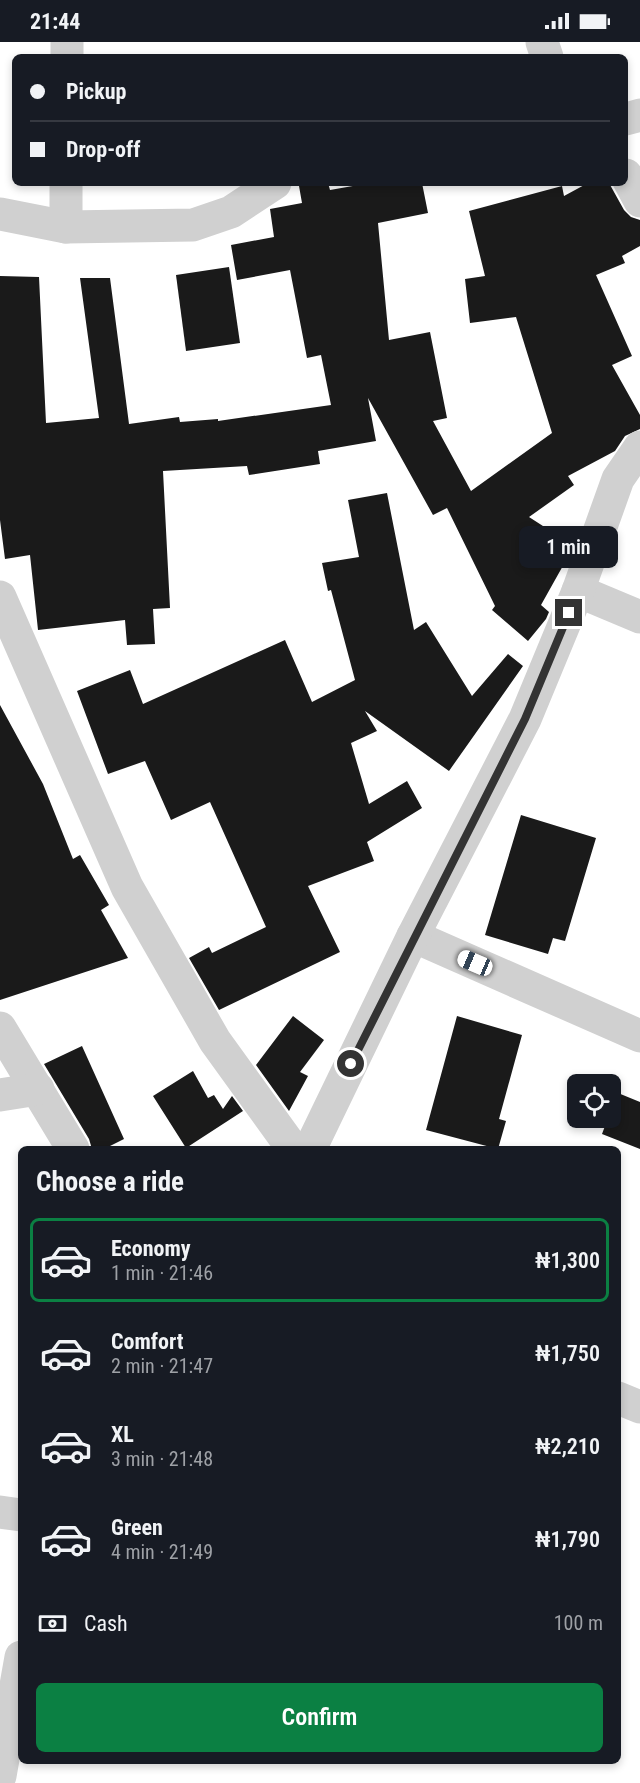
<!DOCTYPE html>
<html lang="en">
<head>
<meta charset="utf-8">
<style>
	:root { --surface:#171b24; --page:#242831; --text:#f1f3f6; --muted:#9ea1a6; --line:#363941; --accent:#0b8043 }
	body { margin:0; font-family:"Roboto Condensed",sans-serif; background:var(--page); color:var(--text); height:100vh; display:flex; flex-direction:column; font-size:22px; white-space:nowrap }
	* { box-sizing:border-box; margin:0 }
	p { font-size:20px; color:var(--muted) }
	.icon { flex:none; width:33px; height:33px; fill:none; stroke:currentColor; stroke-width:2; stroke-linecap:round; stroke-linejoin:round }
	.map { position:relative; flex:1; overflow:hidden }
	.sheet { position:absolute; left:18px; top:1104px; width:603px; height:618px; display:flex; flex-direction:column; background:var(--surface); border-radius:9px; box-shadow:0 3px 9px #0003 }
	.sheet>* { flex:none }
	.top-card { position:absolute; left:12px; top:12px; width:616px; height:132px; border-radius:9px; box-shadow:0 3px 9px #0003; display:grid; align-content:center; height:132px; padding:0 18px; background:var(--surface) }
	.tools { position:absolute; left:567px; top:1032px; display:grid; gap:12px }
	.tools a { display:grid; place-items:center; width:54px; height:54px; border-radius:9px; background:var(--surface); box-shadow:0 3px 9px #0003; font-size:30px }
	.end { position:absolute; width:27px; height:27px; margin:-14px; border:8px solid #333; background:#fff; box-shadow:0 0 0 3px #fff }
	.from { border-radius:50% }
	.bubble { position:absolute; height:42px; border-radius:9px; background:var(--surface); box-shadow:0 3px 9px #0003; font-size:20px; font-weight:600; line-height:42px; text-align:center }
	.car { position:absolute; width:18px; height:36px; margin:-18px -9px; border-radius:8px; box-shadow:0 0 4px 2px #0007; background:linear-gradient(#fff 24%,#345 0 40%,#fff 0 76%,#345 0 86%,#fff 0) }
	.top-card b { display:flex; align-items:center; gap:21px; height:57px; font-size:22px }
	.top-card b+b { border-top:2px solid var(--line) }
	.top-card i { width:15px; height:15px; background:var(--text) }
	ul { padding:0; list-style:none }
	li { display:flex; align-items:center; gap:18px; height:84px; margin:0 12px 9px; padding:0 6px; border:3px solid transparent; border-radius:9px }
	li div { flex:1 }
	li b { display:block; font-size:22px }
	li em { font-style:normal; font-weight:600 }
	li.current { border-color:var(--accent) }
	li>.icon { width:54px; height:54px; stroke-width:1.5 }
	h2 { padding:0 18px; font-size:27px; line-height:72px }
	.pay { display:flex; align-items:center; gap:15px; height:66px; padding:0 18px; font-size:22px }
	.pay p { margin-inline-start:auto }
	.primary-button { display:flex; gap:12px; margin-top:auto; padding:12px 18px }
	.primary-button a { flex:1; height:69px; border-radius:9px; background:var(--accent); color:#fff; font-size:24px; font-weight:600; line-height:69px; text-align:center }
	.status { display:flex; justify-content:space-between; align-items:center; height:42px; padding:0 30px; background:var(--surface); direction:ltr }
	.status svg { height:16px; fill:currentColor }
	.map>svg:first-child { display:block }
</style>
</head>
<body>
<div class="status"><b>21:44</b><svg viewBox="0 0 49 12"><path d="M0 12V9h3v3zM5 12V6h3v6zM10 12V3h3v9zM15 12V0h3v12zM26 1h20v11H26zM47 4h2v5h-2z"/></svg></div>
<div class="map">
<svg width="640" height="1741" viewBox="0 0 640 1741">
	<rect width="100%" height="100%" fill="#fff"/>
	<g fill="#1a1a1a">
		<polygon points="314,141 328,141 330,148 370,141 422,141 428,171 378,181 389,298 430,290 447,376 433,379 471,449 552,391 516,275 470,281 465,237 485,234 469,169 562,144 564,154 588,141 609,141 624,168 631,175 640,178 640,204 622,214 625,221 596,233 632,314 612,323 640,373 640,387 625,394 615,409 568,434 574,443 529,475 574,504 541,563 549,570 546,577 528,599 492,568 495,564 447,466 433,473 368,356 376,399 318,409 320,422 249,433 247,424 163,429 170,566 153,567 155,602 127,603 125,578 38,588 30,513 5,517 0,478 0,234 39,235 46,381 99,376 80,236 110,236 129,382 179,375 180,380 218,377 218,379 331,363 321,313 307,316 290,228 237,238 231,203 274,195 270,167 302,161 299,144"/>
		<polygon points="229,225 240,301 186,309 176,233"/>
		<polygon points="387,451 414,588 426,580 472,654 508,612 523,624 449,729 365,669 377,689 351,701 369,762 407,739 422,766 367,800 374,819 308,844 340,910 219,968 189,916 209,905 212,911 266,885 210,760 171,778 145,719 108,732 77,649 130,628 143,662 285,598 312,660 355,638 331,548 328,549 322,521 359,515 348,458"/>
		<polygon points="0,663 43,742 73,817 80,813 109,863 101,868 128,916 0,958"/>
		<polygon points="521,773 596,796 565,899 553,896 548,912 485,893"/>
		<polygon points="293,974 324,998 300,1030 308,1034 289,1069 256,1023"/>
		<polygon points="457,974 522,993 499,1077 506,1079 498,1107 426,1088"/>
		<polygon points="82,1004 124,1097 104,1107 92,1107 89,1097 44,1022"/>
		<polygon points="193,1029 208,1056 214,1053 223,1067 232,1054 243,1069 186,1106 153,1054"/>
		<polygon points="618,1051 640,1060 640,1107 602,1092 608,1076 610,1076"/>
	</g>
	<g fill="none" stroke-linecap="round" stroke-linejoin="round">
		<g stroke="#d0d0d0" stroke-width="33">
			<polyline points="542,0 547,15"/>
			<polyline points="67,15 67,0"/>
			<polyline points="626,77 640,73"/>
			<polyline points="626,133 640,159"/>
			<polyline points="0,172 66,185 193,183 231,170 275,141"/>
			<polyline points="66,185 66,141"/>
			<polyline points="578,549 640,575"/>
			<polyline points="0,555 127,845 215,999 293,1107"/>
			<polyline points="413,894 640,994"/>
			<polyline points="0,986 73,1107"/>
			<polyline points="0,1053 38,1047"/>
			<polyline points="310,1107 413,894 525,677 578,549 618,437 640,405"/>
			<polyline points="618,1356 640,1365"/>
			<polyline points="0,1470 21,1473"/>
			<polyline points="0,1734 21,1615"/>
		</g>
	</g>
	<g fill="none" stroke-linecap="round" stroke-linejoin="round">
		<polyline stroke="#333" stroke-width="8" points="351,1022 525,677 569,571"/>
	</g>
</svg>
<div class="tools">
<a><svg class="icon" aria-label="locate" viewBox="0 0 24 24"><circle cx="12" cy="12" r="6"/><path d="M12 2v4M12 18v4M2 12h4M18 12h4"/></svg></a>
</div>
<i class="end from" style="left:351px;top:1022px"></i>
<i class="end" style="left:569px;top:571px"></i>
<div class="bubble" style="left:519px;top:484px;width:99px">1 min</div>
<i class="car" style="left:475px;top:921px;rotate:293deg"></i>
<div class="top-card">
<b><i class="from"></i>Pickup</b>
<b><i></i>Drop-off</b>
</div>
<section class="sheet">
<h2>Choose a ride</h2>
<ul>
<li class="current"><svg class="icon" aria-label="car" viewBox="0 0 24 24"><path d="M5 17H2v-5l4-1 3-4h7l3 4 3 1v5h-3M9 17h6M6 11h13"/><circle cx="7" cy="17" r="2"/><circle cx="17" cy="17" r="2"/></svg><div><b>Economy</b><p>1 min · 21:46</p></div><em>₦1,300</em></li>
<li><svg class="icon" aria-label="car" viewBox="0 0 24 24"><path d="M5 17H2v-5l4-1 3-4h7l3 4 3 1v5h-3M9 17h6M6 11h13"/><circle cx="7" cy="17" r="2"/><circle cx="17" cy="17" r="2"/></svg><div><b>Comfort</b><p>2 min · 21:47</p></div><em>₦1,750</em></li>
<li><svg class="icon" aria-label="car" viewBox="0 0 24 24"><path d="M5 17H2v-5l4-1 3-4h7l3 4 3 1v5h-3M9 17h6M6 11h13"/><circle cx="7" cy="17" r="2"/><circle cx="17" cy="17" r="2"/></svg><div><b>XL</b><p>3 min · 21:48</p></div><em>₦2,210</em></li>
<li><svg class="icon" aria-label="car" viewBox="0 0 24 24"><path d="M5 17H2v-5l4-1 3-4h7l3 4 3 1v5h-3M9 17h6M6 11h13"/><circle cx="7" cy="17" r="2"/><circle cx="17" cy="17" r="2"/></svg><div><b>Green</b><p>4 min · 21:49</p></div><em>₦1,790</em></li>
</ul>
<div class="pay"><svg class="icon" aria-label="cash" viewBox="0 0 24 24"><path d="M3 7h18v10H3z"/><circle cx="12" cy="12" r="2"/></svg>Cash<p>100 m</p></div>
<div class="primary-button"><a>Confirm</a></div>
</section>
</div>
</body>
</html>
